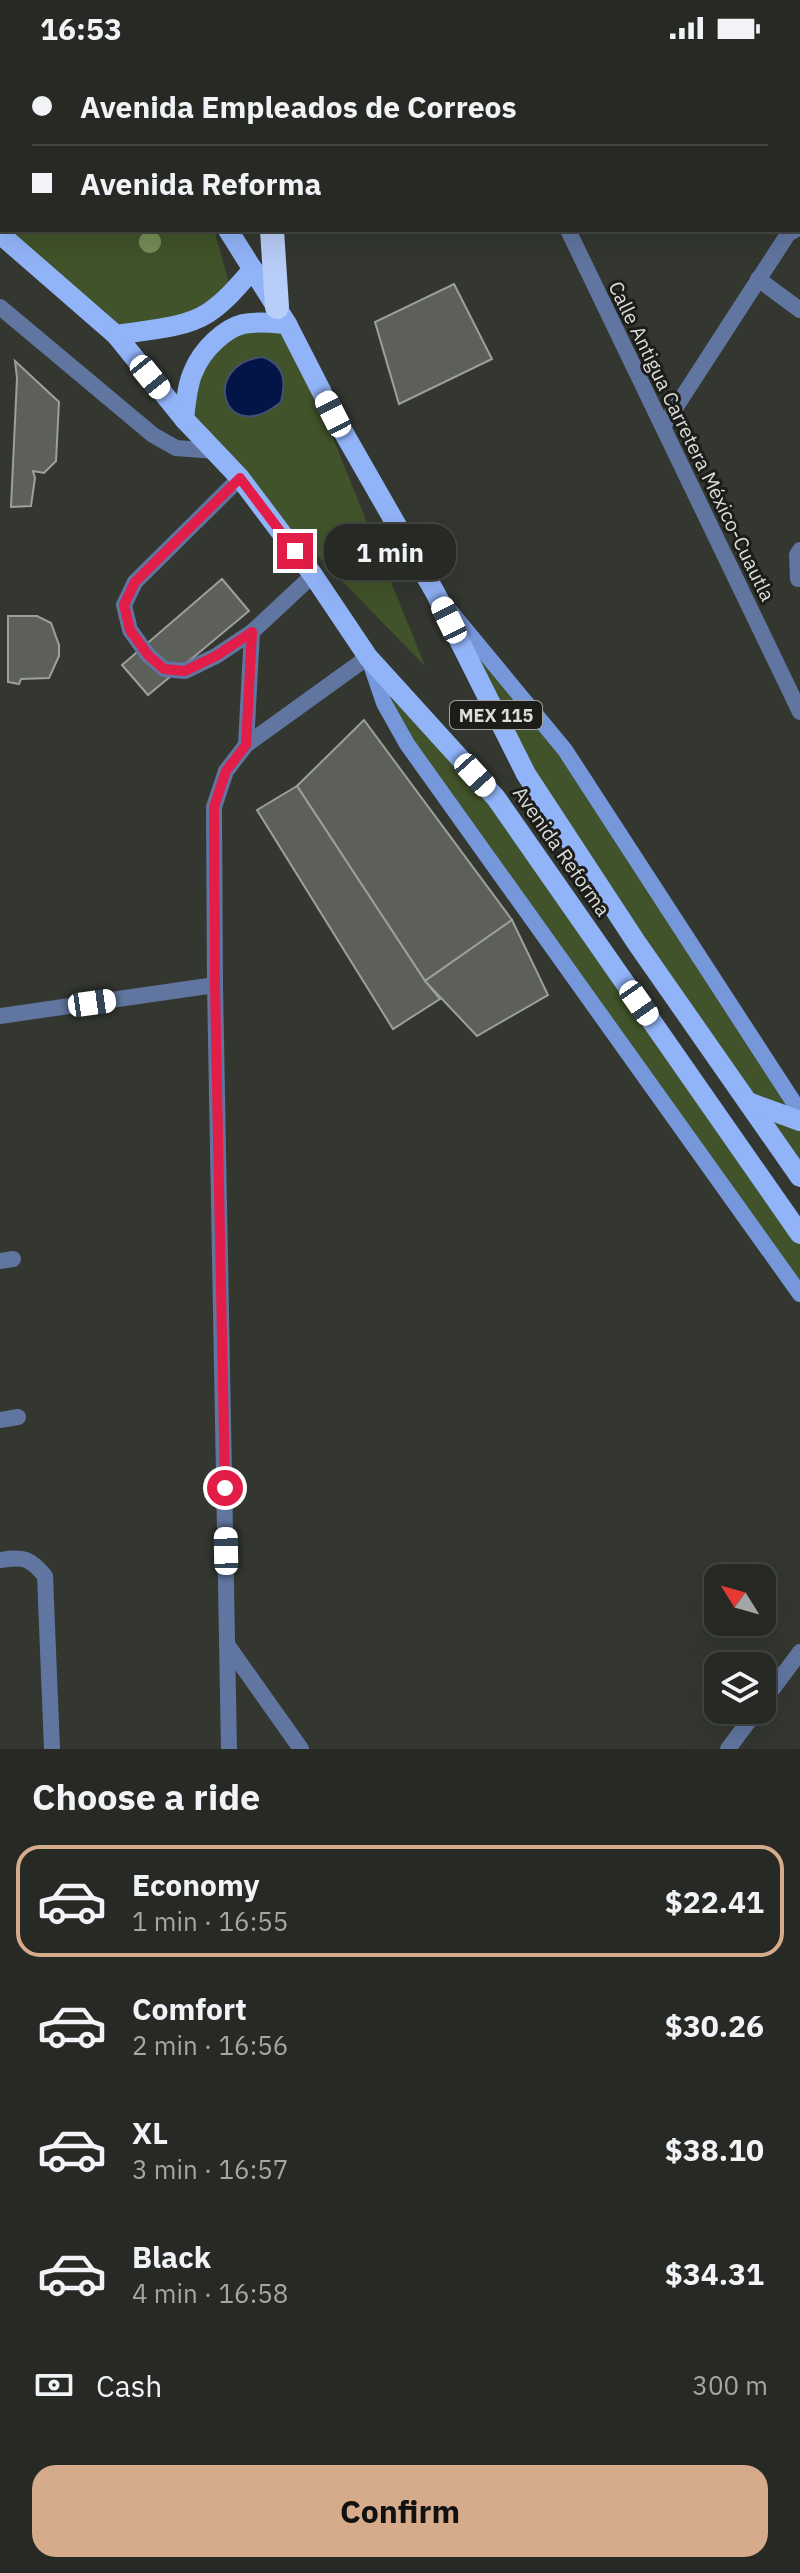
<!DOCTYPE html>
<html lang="en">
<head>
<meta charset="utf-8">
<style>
	:root { --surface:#262924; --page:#323531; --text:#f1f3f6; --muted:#a4a6a6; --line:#424541; --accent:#d6ab8b }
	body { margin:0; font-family:"IBM Plex Sans",sans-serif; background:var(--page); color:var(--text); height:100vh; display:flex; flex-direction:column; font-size:30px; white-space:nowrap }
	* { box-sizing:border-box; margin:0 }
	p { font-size:26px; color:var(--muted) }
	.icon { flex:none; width:44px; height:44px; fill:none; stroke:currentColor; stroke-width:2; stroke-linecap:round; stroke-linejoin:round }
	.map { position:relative; height:1693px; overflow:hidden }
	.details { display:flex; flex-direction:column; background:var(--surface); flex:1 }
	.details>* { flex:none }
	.top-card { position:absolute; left:0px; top:0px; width:800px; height:176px; box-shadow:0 8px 32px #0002,0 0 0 2px var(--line); display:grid; align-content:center; height:176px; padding:0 32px; background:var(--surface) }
	.needle { width:52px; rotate:307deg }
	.controls { position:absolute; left:704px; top:1508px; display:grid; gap:16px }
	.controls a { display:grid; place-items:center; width:72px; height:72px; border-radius:16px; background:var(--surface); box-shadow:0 8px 32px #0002,0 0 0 2px var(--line); font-size:40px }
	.end { position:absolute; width:36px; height:36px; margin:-18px; border:10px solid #e11d48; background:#fff; box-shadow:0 0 0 4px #fff }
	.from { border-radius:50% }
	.bubble { position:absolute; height:56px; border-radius:24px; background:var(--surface); box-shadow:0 8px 32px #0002,0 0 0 2px var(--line); font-size:26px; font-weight:700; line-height:56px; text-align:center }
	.car { position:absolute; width:24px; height:48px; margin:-24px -12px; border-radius:10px; box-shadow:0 0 6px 2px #0007; background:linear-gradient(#fff 24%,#345 0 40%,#fff 0 76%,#345 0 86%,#fff 0) }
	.top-card b { display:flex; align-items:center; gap:28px; height:76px; font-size:30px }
	.top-card b+b { border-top:2px solid var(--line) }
	.top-card i { width:20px; height:20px; background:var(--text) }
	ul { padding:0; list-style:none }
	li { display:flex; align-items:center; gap:24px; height:112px; margin:0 16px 12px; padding:0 16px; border:4px solid transparent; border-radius:24px }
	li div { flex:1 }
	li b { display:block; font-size:30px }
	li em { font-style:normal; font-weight:700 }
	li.selected { border-color:var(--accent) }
	li>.icon { width:72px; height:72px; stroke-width:1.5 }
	h2 { padding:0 32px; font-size:36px; line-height:96px }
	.pay { display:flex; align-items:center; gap:20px; height:88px; padding:0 32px; font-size:30px }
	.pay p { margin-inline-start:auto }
	.button { display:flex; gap:16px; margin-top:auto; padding:16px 32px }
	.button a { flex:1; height:92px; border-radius:24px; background:var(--accent); color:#111; font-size:32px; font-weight:700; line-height:92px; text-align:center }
	.status { display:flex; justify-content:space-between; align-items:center; height:56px; padding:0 40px; background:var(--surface); direction:ltr }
	.status svg { height:22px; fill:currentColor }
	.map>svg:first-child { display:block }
</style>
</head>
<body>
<div class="status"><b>16:53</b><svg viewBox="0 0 49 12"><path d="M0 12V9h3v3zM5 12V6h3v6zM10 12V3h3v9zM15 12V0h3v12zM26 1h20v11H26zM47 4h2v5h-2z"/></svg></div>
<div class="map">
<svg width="800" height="1693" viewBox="0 0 800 1693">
	<rect width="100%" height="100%" fill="#333730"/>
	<g fill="#41532a">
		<polygon points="0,0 113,0 114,2 2,2 2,174 214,174 232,237 206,259 116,279 0,178"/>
		<polygon points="287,268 425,610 184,363 188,334 222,279"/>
		<polygon points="436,538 565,694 800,1056 800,1121 526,718"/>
		<polygon points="368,601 496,742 800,1178 800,1238 407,688"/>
	</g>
	<path fill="#031446" stroke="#445072" stroke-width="2" d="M263,301C285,309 286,326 281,346C223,394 199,307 263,301Z"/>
	<g fill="#5c6059" stroke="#9ca098" stroke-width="2">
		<polygon points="454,228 492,303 399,348 375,266"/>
		<polygon points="15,305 59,346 56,405 44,417 33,415 35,422 31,450 11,451 17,322"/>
		<polygon points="222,523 249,555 148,639 122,609"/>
		<polygon points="8,560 37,560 51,567 59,589 59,600 49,622 21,623 19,628 8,626"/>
		<polygon points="364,664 512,864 425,925 297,730"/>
		<polygon points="297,730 425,925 440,943 393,973 257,754"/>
		<polygon points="512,864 548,939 477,980 425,925"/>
	</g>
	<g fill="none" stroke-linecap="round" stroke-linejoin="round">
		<g stroke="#60759f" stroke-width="16">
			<polyline points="240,422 135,526 124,549 130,574 148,599 164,613 185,615 216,600 252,576 313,519"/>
			<polyline points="246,689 252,576"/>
		</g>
		<g stroke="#60759f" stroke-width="16">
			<polyline points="484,0 485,2"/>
			<polyline points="724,2 728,0"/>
			<polyline points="568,174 800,656"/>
			<polyline points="758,223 800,254"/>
			<polyline points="0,251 153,379 176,392 215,395"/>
			<polyline points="663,371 788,178 795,174"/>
			<polyline points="798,523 797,499 800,494"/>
			<polyline points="0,960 215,929"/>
			<polyline points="0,1205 13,1203"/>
			<polyline points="0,1364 18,1361"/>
			<path d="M0,1504C23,1500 30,1502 45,1520L52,1693"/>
			<polyline points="228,1590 301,1693"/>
			<polyline points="762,1647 800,1596"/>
			<polyline points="229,1693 215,929 214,751 226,715 246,689 368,601"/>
			<polyline points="728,1693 757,1654"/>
		</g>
		<g stroke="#7797db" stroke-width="16">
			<polyline points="451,556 565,694 800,1056"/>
			<polyline points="370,606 384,647 407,688 800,1238"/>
		</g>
		<g stroke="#91b3f8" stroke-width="20">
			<polyline points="117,0 118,2"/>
			<polyline points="228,174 287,268 333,358 436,538 526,718 636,886 800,1121"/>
			<polyline points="0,178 116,279 184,363 240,422 313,519 368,601 496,742 800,1178"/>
			<path d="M116,279C145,274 183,273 208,257C226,245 239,229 253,213"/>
			<path d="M184,363C186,347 187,328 194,314C202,295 223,273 243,268C258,265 272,267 287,268"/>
			<polyline points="748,1046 800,1065"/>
		</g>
		<g stroke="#b8cdf7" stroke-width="24">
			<polyline points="279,2 280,0"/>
			<polyline points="272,174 277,251"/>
		</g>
	</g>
	<circle fill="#748c56" cx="150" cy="186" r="11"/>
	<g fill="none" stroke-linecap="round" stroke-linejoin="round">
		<polyline stroke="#e11d48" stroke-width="10" points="225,1432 215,929 214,751 226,715 246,689 252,576 216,600 185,615 164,613 148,599 130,574 124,549 135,526 240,422 295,495"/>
	</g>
	<g text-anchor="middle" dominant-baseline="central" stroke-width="6" stroke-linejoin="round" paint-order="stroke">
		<rect fill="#1c1d1a" stroke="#a2a39f" stroke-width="2" x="450" y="645" width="92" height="28" rx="6"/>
		<g font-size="18" font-weight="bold" fill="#dbddd8">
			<text x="496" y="659">MEX 115</text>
		</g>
		<g font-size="20" fill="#dbddd8" stroke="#1c1d1a">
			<text transform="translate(692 385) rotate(64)">Calle Antigua Carretera México-Cuautla</text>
			<text transform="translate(562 795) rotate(55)">Avenida Reforma</text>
		</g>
	</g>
</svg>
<div class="controls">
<a><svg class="needle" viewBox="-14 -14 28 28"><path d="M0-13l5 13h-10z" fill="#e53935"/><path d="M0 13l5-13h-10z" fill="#a4a6a6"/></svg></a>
<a><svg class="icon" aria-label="layers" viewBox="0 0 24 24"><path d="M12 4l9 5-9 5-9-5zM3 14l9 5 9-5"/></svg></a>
</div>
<i class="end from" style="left:225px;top:1432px"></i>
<i class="end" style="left:295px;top:495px"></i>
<div class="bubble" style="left:324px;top:468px;width:132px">1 min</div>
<i class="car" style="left:150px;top:321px;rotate:141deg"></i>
<i class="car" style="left:333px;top:358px;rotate:333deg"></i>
<i class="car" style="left:449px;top:564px;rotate:334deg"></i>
<i class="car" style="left:475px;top:719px;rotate:138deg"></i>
<i class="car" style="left:92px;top:947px;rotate:82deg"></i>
<i class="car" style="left:639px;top:947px;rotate:145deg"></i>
<i class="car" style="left:226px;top:1495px;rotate:359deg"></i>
<div class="top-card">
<b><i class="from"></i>Avenida Empleados de Correos</b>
<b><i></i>Avenida Reforma</b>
</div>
</div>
<section class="details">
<h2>Choose a ride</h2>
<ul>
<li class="selected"><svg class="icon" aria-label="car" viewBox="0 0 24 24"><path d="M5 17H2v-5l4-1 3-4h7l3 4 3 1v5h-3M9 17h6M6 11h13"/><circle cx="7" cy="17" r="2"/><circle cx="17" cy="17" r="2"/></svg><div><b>Economy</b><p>1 min · 16:55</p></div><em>$22.41</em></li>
<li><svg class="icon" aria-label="car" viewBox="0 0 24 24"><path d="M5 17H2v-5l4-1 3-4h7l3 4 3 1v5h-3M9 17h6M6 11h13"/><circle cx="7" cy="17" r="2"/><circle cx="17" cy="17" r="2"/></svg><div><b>Comfort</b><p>2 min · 16:56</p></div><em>$30.26</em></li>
<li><svg class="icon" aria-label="car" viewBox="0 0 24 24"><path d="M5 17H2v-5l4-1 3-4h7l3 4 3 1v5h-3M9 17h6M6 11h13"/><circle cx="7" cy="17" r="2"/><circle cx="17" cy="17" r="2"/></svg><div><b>XL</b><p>3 min · 16:57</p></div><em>$38.10</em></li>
<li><svg class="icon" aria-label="car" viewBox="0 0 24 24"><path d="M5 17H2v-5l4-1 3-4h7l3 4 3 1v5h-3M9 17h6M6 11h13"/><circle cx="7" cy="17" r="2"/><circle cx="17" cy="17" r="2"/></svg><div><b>Black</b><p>4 min · 16:58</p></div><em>$34.31</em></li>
</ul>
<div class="pay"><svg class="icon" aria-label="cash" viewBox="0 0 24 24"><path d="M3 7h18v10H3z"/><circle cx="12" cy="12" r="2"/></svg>Cash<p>300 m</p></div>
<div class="button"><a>Confirm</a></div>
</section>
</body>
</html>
